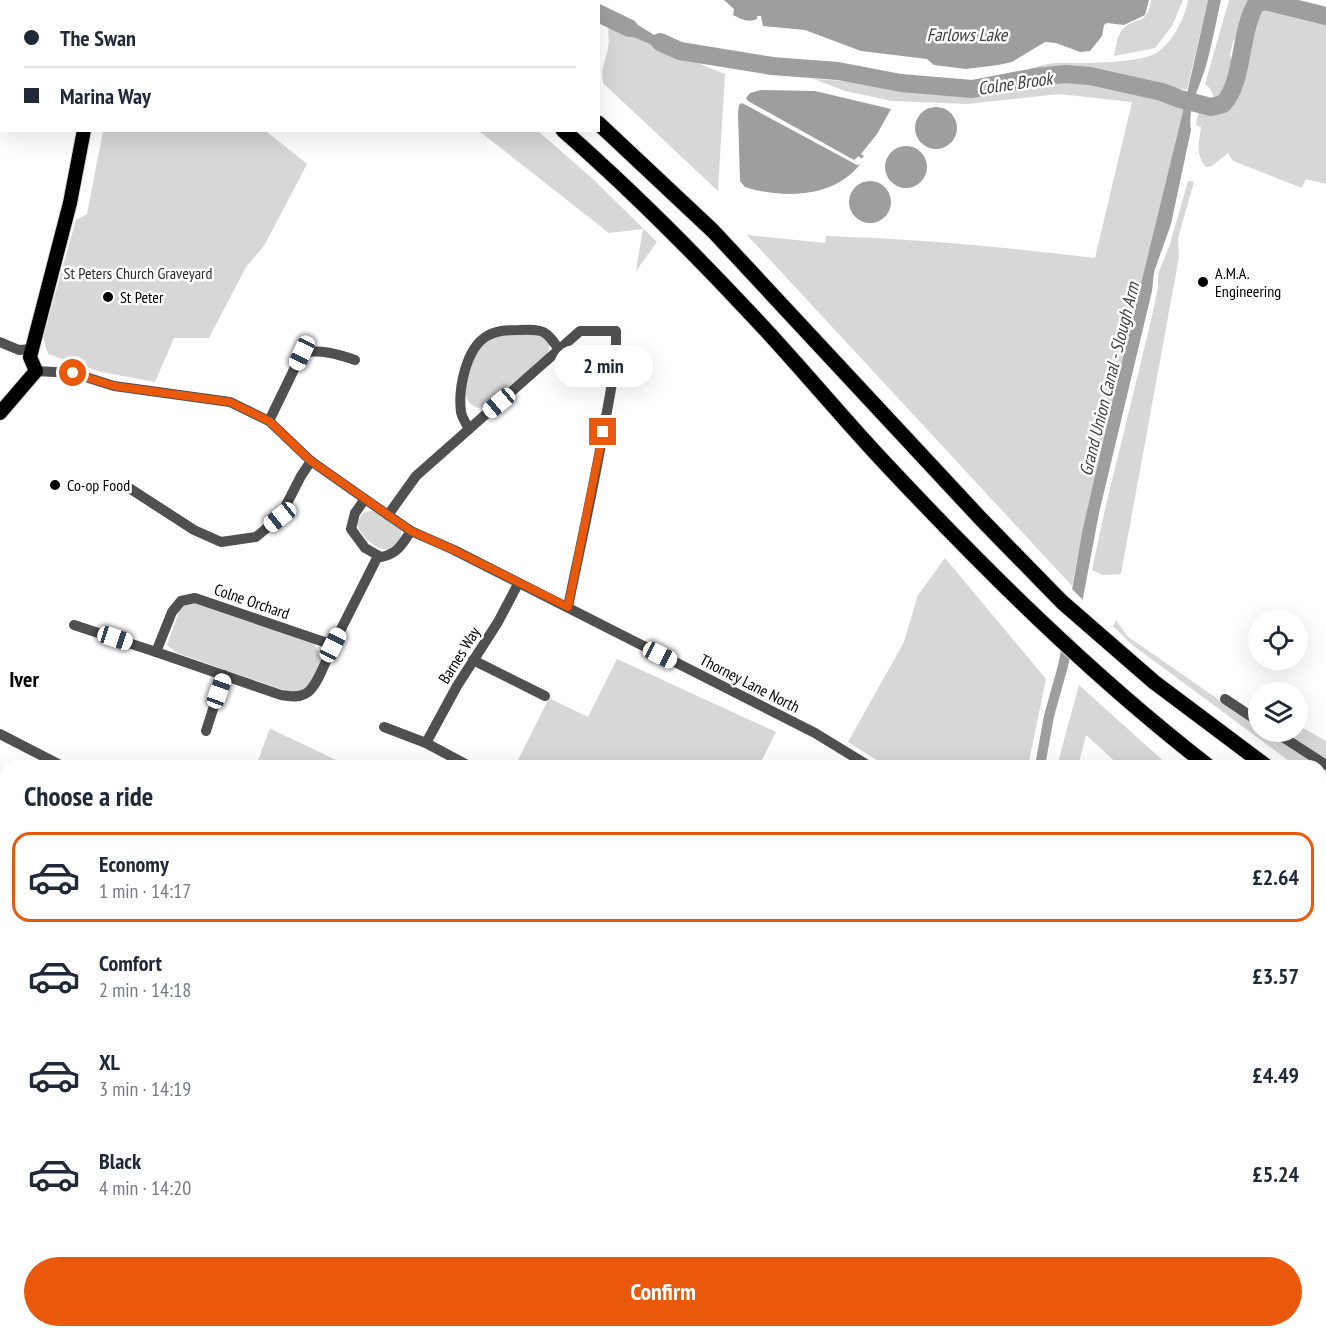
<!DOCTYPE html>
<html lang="en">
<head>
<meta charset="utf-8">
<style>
	:root { --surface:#fff; --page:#f6f6f7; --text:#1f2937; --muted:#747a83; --line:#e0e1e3; --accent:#ea580c }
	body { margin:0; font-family:"PT Sans Narrow",sans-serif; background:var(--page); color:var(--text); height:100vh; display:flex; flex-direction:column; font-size:22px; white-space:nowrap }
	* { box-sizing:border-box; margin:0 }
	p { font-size:20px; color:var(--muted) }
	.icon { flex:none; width:33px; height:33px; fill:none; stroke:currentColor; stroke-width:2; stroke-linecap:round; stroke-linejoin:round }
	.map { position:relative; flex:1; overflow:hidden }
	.sheet { position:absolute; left:0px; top:760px; width:1326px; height:578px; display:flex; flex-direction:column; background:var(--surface); border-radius:18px 18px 0 0; box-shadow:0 6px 24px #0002 }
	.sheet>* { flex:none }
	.guide { position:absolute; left:0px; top:0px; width:600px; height:132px; box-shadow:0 6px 24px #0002; display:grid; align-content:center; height:132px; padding:0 24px; background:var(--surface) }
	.controls { position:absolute; left:1248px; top:610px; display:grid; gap:12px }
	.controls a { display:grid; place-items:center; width:60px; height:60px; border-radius:50%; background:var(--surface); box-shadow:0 6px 24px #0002; font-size:30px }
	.end { position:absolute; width:27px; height:27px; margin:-14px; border:8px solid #ea580c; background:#fff; box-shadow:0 0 0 3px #fff }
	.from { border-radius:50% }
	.bubble { position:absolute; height:42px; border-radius:21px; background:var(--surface); box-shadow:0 6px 24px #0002; font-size:20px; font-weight:600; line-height:42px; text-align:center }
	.car { position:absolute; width:18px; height:36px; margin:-18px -9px; border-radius:8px; box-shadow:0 0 4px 2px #0007; background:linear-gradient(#fff 24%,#345 0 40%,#fff 0 76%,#345 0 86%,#fff 0) }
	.guide b { display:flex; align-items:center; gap:21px; height:57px; font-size:22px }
	.guide b+b { border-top:2px solid var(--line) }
	.guide i { width:15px; height:15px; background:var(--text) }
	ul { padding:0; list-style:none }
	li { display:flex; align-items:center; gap:18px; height:90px; margin:0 12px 9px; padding:0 12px; border:3px solid transparent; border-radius:18px }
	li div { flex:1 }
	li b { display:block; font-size:22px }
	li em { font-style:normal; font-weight:600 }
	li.on { border-color:var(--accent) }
	li>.icon { width:54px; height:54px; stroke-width:1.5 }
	h2 { padding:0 24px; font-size:27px; line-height:72px }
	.action { display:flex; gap:12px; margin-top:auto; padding:12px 24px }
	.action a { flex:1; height:69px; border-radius:36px; background:var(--accent); color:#fff; font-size:24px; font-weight:600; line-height:69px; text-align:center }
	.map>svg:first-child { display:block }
</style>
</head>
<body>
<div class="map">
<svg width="1326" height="1337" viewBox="0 0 1326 1337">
	<rect width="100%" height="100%" fill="#fff"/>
	<g fill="#d7d7d7">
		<path d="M1151,0H1183L1172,26L1155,48L1114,56C1116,48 1117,35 1123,29C1137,15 1147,27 1151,0Z"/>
		<path d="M1188,0H1208L1187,90L1094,74L1063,72L1034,73V68C1050,61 1067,63 1084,63C1100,63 1147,61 1158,52C1173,41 1185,18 1188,0Z"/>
		<path d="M1229,0H1260L1254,3L1243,26L1233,42L1230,55C1239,72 1231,90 1218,102C1212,97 1215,92 1205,84Z"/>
		<path d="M1266,2L1326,18V184L1306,179L1302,188L1233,161L1228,153L1212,166L1206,167C1195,155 1199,142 1201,127L1196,125L1199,109L1217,112C1220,110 1225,107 1228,103C1244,83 1243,32 1257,5Z"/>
		<path d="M609,27L725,74L718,191L604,84C599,70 606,61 608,48C610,41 607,34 609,27Z"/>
		<path d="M1067,76C1109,78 1145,92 1184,107L1140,289L1131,309L1129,333L1082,532L1072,586L747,235L825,243L826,236C917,239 1005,247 1095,258L1132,102L1059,94L967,104L892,101L845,91L814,79L972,90L1036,78Z"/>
		<polygon points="103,131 266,131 307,164 264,246 246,267 209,338 174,338 155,382 101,372 48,354 43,337 76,220 87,214"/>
		<polygon points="479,131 538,131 594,180 657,242 636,271 643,229 609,233"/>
		<polygon points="1188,181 1194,182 1178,238 1179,257 1121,574 1102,575 1092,570 1105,509 1151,321 1158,287 1158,274 1170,244"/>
		<path d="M537,333L550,344L547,356L483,407L478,408C472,406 467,402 466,395C463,380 474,349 487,341C502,331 521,333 537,333Z"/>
		<path d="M370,511L376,512L401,530L400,543C398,545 396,548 392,549C379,554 359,535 357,523L363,513Z"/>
		<polygon points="945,558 1046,679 1028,766 886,766 848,742 904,642 918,595"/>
		<polygon points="196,603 314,643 322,660 307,689 295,694 177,653 167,645 181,606"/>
		<polygon points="1116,620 1127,636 1258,727 1258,732 1266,732 1326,768 1326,787 1320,783 1320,766 1296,766 1131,644 1113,626"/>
		<polygon points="617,659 776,732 759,766 515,766 549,698 588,717"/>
		<polygon points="1079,685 1169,766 1120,766 1086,735 1078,766 1057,766"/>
		<polygon points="1298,725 1326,741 1326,759 1284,732 1298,732"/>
		<polygon points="270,728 273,730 349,766 256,766"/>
		<polygon points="1320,875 1326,879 1326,1047 1320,1044"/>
		<polygon points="1320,1070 1326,1074 1326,1337 932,1337 933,1332 1320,1332"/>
		<polygon points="6,1136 6,1332 474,1332 471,1337 0,1337 0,1144"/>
	</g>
	<g fill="#9e9e9e">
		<path d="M724,0H1149L1145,15L1124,25L1107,23L1104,25L1102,36L1090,51L1080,52L1056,43L1045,42L1012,62L998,65L966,69L934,65L927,59L861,51L805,30L763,26L761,16H757V19C748,23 741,19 733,15L734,9Z"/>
		<path d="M1208,0H1221C1216,22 1212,44 1206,66C1200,87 1187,107 1191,130L1171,224L1154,272L1152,291L1099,513L1073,651L1063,642L1082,532L1111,407L1184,107Z"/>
		<polygon points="608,10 625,17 680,51 662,49 609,27"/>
		<polygon points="761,90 815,91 891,109 877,134 861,154 864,156 861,159 859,156 854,160 748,101 746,98 750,93"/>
		<path d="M742,103L857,165L860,164C835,198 782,199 745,187L740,181L738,113L739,105Z"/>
		<circle cx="936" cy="128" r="21"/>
		<circle cx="906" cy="167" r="21"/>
		<circle cx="870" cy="202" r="21"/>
	</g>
	<polygon fill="#fff" points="1070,587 1084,601 1075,651 1060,642"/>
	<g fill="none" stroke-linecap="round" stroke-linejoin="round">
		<g stroke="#9e9e9e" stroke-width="3">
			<polyline points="1320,1329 1324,1337"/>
			<polyline points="948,1337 949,1332"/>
		</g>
		<g stroke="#9e9e9e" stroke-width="10">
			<polyline points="1040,766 1049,716 1063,666 1068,641"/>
			<polyline points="912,1337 913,1332"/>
		</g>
		<g stroke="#9e9e9e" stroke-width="18">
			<polyline points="22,0 23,2"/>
			<polyline points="598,13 629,28"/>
			<path d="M660,42L680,51L772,66L838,71L901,83L972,89L1035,77L1066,74L1090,76L1162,92L1180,99L1211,107L1223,104C1244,82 1239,33 1256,4L1265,1L1326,16"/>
		</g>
		<g stroke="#dbdbdb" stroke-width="16">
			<g id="major">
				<polyline points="90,0 91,2"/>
				<polyline points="0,413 36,371 30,357 70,203 84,130"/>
			</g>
		</g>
		<g stroke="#dbdbdb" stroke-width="17">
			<g id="highway">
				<polyline points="405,0 407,2"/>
				<polyline points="452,0 454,2"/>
				<polyline points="598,123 713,231 981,519 1062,602 1154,682 1266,766"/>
				<path d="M563,130C628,187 690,249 749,312C795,360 837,412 883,461C986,571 1090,674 1208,766"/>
				<polyline points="1320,804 1326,808"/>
				<polyline points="1320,845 1326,849"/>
			</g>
		</g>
		<g stroke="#505050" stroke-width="10">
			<polyline points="0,342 19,350 32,349"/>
			<polyline points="36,371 73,373 114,386 230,402 269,421 311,461 365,499 411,531 454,550 815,733 869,766"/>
			<path d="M269,421L302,353C320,349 338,354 355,360"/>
			<path d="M469,429C466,423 462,418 461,412C458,389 466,348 487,336C497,330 508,330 519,330C544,329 546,330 560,351"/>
			<polyline points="126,486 194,530 221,542 256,537 280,517 301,476 311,461"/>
			<path d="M365,499L355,513L351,529L365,548L381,557C398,554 402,544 411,531"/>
			<path d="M388,515L416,476L580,331H616C617,363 610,395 604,427C594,487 580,547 568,607"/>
			<path d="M195,598L333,645C327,657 317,689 305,694C297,698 289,696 281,695L156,652L172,612L181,601Z"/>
			<polyline points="74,625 156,652"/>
			<polyline points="333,645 378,556"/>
			<polyline points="473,660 545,696"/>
			<polyline points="1283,693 1285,691"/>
			<polyline points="1225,699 1258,721"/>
			<polyline points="384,727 426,743 469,766"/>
			<polyline points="206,731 224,675"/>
			<polyline points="1275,732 1326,765"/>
			<polyline points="0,734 62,766"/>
			<polyline points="426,743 457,686 498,622 518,584"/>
			<polyline points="0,817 6,820"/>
			<polyline points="0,933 6,921"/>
			<polyline points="0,1038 6,1041"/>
			<polyline points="1320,1054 1326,1058"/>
		</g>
		<use href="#major" stroke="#000" stroke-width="14"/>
		<use href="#highway" stroke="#000" stroke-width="15"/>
	</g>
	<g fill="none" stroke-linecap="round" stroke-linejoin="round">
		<polyline stroke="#ea580c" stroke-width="8" points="73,373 114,386 230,402 269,421 311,461 411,531 454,550 568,607 603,432"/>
	</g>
	<g fill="#000" stroke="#fff" stroke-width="2">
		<circle cx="1203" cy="282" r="6"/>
		<circle cx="108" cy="297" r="6"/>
		<circle cx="55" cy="485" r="6"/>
	</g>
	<g text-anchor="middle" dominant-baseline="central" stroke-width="5" stroke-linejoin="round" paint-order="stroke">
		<g font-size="16" fill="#2e2e2e" stroke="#fff">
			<text x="138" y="273">St Peters Church Graveyard</text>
		</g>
		<g font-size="16" fill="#000" stroke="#fff" text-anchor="start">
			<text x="1215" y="273">A.M.A.<tspan x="1215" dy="18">Engineering</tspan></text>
			<text x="120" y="297">St Peter</text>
			<text x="67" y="485">Co-op Food</text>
		</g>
		<g font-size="16" fill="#000" stroke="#fff">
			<text transform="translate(252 601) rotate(19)">Colne Orchard</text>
			<text transform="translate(459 655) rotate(-58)">Barnes Way</text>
			<text transform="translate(750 683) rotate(27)">Thorney Lane North</text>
		</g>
		<g font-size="18" font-style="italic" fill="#3f3f3f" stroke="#fff">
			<text x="967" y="34">Farlows Lake</text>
			<text transform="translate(1015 83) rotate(-8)">Colne Brook</text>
			<text transform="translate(1109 379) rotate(-76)">Grand Union Canal - Slough Arm</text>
		</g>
		<g font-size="22" font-weight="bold" fill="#000" stroke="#fff">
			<text x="24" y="679">Iver</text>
		</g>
	</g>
</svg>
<div class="controls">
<a><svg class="icon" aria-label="locate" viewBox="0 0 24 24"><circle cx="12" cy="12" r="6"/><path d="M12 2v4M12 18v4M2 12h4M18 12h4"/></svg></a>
<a><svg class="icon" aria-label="layers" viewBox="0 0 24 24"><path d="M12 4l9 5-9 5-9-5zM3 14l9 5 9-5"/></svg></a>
</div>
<i class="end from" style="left:73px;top:373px"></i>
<i class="end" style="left:603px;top:432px"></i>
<div class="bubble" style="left:554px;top:345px;width:99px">2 min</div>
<i class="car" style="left:302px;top:353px;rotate:205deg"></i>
<i class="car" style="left:499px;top:403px;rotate:230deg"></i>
<i class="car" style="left:280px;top:517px;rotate:231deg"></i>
<i class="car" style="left:115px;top:638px;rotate:108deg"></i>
<i class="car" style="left:333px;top:645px;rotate:27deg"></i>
<i class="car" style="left:660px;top:655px;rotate:117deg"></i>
<i class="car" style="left:219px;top:691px;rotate:20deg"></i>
<div class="guide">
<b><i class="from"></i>The Swan</b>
<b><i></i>Marina Way</b>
</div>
<section class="sheet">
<h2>Choose a ride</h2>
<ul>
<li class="on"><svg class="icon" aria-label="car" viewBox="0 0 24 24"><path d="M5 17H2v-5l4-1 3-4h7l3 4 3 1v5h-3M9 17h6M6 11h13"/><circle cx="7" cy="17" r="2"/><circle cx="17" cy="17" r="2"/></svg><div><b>Economy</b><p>1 min · 14:17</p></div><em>£2.64</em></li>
<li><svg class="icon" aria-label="car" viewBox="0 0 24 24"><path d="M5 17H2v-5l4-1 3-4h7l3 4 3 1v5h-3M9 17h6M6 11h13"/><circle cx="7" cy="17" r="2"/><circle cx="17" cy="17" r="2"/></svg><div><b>Comfort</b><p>2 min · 14:18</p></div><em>£3.57</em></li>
<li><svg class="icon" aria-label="car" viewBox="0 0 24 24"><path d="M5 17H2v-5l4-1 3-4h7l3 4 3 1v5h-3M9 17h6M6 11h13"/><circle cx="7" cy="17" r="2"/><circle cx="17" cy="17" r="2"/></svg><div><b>XL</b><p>3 min · 14:19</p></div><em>£4.49</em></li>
<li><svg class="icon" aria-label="car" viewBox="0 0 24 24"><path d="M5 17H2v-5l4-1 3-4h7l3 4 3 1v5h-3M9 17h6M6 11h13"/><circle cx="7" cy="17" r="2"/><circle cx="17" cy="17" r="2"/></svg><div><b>Black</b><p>4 min · 14:20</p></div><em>£5.24</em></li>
</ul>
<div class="action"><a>Confirm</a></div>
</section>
</div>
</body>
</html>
